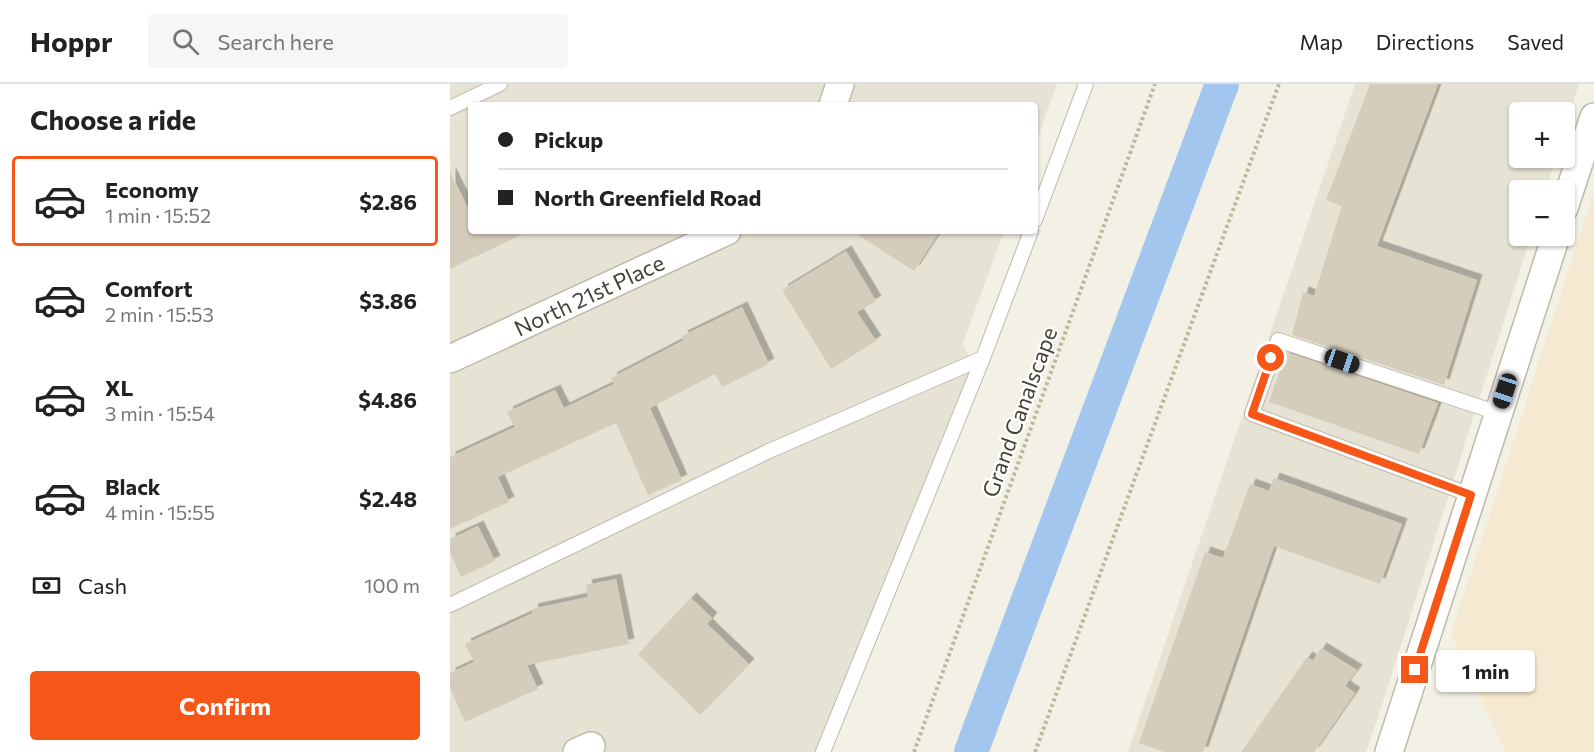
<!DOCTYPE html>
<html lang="en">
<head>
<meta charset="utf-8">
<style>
	:root { --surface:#fff; --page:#f6f6f6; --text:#222; --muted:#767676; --line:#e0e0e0; --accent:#f75619 }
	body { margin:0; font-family:Commissioner,sans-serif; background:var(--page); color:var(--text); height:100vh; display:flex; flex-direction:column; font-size:22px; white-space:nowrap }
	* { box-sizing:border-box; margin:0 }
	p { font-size:20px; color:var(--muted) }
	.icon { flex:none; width:33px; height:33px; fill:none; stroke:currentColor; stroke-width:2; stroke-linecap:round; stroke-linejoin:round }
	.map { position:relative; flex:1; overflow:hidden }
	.sheet { display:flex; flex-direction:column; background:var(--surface); width:450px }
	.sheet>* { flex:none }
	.guide { position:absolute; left:18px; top:18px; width:570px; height:132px; border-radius:6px; box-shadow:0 2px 4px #0004; display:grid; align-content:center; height:132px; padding:0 30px; background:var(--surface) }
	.buttons { position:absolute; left:1059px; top:18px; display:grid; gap:12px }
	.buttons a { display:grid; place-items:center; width:66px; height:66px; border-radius:6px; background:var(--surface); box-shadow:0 2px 4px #0004; font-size:30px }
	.end { position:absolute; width:27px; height:27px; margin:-14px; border:8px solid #f75619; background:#fff; box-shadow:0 0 0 3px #fff }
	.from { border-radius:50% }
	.bubble { position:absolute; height:42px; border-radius:6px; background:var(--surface); box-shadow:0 2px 4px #0004; font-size:20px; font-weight:700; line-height:42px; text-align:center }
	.car { position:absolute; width:18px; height:36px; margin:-18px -9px; border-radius:8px; box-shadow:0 0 4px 2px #0007; background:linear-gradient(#222 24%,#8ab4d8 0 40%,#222 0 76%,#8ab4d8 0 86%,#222 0) }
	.guide b { display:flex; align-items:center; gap:21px; height:57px; font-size:22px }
	.guide b+b { border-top:2px solid var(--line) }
	.guide i { width:15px; height:15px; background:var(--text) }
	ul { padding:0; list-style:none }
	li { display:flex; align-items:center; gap:18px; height:90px; margin:0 12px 9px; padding:0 18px; border:3px solid transparent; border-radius:6px }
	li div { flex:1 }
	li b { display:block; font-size:22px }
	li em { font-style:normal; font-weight:700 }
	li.current { border-color:var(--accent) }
	li>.icon { width:54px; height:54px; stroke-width:1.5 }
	h2 { padding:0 30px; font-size:27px; line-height:72px }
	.pay { display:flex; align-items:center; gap:15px; height:66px; padding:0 30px; font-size:22px }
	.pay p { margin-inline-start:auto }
	.button { display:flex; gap:12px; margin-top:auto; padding:12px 30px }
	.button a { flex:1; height:69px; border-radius:6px; background:var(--accent); color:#fff; font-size:24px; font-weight:700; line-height:69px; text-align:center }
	header { display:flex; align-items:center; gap:36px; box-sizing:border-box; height:84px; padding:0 30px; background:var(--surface); border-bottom:2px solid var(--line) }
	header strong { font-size:28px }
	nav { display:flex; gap:33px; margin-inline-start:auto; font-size:21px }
	.search { width:420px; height:54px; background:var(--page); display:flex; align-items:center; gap:15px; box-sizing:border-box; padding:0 21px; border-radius:6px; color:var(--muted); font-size:22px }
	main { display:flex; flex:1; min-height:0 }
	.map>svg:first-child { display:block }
</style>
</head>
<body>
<header>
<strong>Hoppr</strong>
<div class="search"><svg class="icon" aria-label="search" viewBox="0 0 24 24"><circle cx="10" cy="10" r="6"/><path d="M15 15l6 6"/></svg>Search here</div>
<nav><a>Map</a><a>Directions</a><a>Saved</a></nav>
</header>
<main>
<section class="sheet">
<h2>Choose a ride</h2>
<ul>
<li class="current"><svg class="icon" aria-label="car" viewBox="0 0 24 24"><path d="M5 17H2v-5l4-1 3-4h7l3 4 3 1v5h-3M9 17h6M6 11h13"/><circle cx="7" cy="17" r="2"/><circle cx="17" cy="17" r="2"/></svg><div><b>Economy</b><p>1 min · 15:52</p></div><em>$2.86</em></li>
<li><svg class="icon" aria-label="car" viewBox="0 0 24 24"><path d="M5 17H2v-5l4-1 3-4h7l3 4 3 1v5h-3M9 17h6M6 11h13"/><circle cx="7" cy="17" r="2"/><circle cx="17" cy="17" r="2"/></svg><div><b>Comfort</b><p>2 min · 15:53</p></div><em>$3.86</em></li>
<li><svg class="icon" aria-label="car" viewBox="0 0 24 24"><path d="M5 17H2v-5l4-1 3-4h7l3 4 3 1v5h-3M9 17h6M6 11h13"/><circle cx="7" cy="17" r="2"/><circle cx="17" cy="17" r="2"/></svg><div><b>XL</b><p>3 min · 15:54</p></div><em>$4.86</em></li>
<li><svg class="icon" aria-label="car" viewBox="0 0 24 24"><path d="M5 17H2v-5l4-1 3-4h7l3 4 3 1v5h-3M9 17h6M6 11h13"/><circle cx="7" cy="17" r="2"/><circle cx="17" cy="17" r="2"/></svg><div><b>Black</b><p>4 min · 15:55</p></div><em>$2.48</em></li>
</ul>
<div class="pay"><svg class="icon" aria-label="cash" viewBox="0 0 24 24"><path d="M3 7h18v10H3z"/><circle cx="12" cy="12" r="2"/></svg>Cash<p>100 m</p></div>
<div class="button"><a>Confirm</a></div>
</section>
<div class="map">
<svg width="1144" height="668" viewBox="0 0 1144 668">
	<defs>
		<filter id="shadow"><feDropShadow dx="5.5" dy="-5.5" stdDeviation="0" flood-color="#0004"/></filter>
	</defs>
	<rect width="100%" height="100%" fill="#f3f0e6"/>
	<g fill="#e7e3d4">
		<polygon points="0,0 607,0 585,61 585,21 21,21 21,147 554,147 513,259 526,290 373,668 0,668"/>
		<polygon points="905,0 1129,0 1115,46 1114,28 1070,28 1070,74 1106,74 1095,106 1070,106 1070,152 1081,152 933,618 916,668 678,668"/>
	</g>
	<polygon fill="#f5ead1" points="1144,107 1144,668 1056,668 1001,551"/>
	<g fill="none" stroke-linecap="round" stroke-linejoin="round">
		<polyline stroke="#a3c6ef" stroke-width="34" points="521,668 772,0"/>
	</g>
	<g fill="#d4cdbb" filter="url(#shadow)">
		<polygon points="920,0 988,0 927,162 1027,196 994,301 842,251 853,208 864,212 892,122 876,116"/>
		<polygon points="0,88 21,130 21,147 79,147 0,185"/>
		<polygon points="402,147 490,147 464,187"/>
		<polygon points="396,167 426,217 407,228 426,257 381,285 332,206"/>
		<polygon points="292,223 319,280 272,303 265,290 200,324 232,396 198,411 166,339 48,393 59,418 0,445 0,373 65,343 57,328 105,306 114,324 164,300 161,294 234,256 232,252"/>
		<polygon points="836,268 988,319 969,370 819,318"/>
		<polygon points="824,394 952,440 930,500 824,462 753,668 714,668 689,659 755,468 773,474 800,400 819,407"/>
		<polygon points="28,442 45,477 11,493 0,469 0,455"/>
		<polygon points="166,495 179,560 77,581 88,605 15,638 0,604 0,589 24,578 15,560 83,529 82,525 138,513 136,501"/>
		<polygon points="241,514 262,534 257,540 299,580 250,631 188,570"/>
		<polygon points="871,564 907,586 895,602 905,609 864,668 791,668 857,573 863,577"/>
	</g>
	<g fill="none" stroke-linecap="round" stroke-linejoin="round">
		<g stroke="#beb9a9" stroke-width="16">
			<g id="lane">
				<polyline points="0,24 50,0"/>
				<polyline points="585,136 636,0"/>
				<polyline points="1021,411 802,330 828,256 1048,329"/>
				<polyline points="0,521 319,367 533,274"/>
				<polyline points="373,668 533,274 581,147"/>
			</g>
		</g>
		<g stroke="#beb9a9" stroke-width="30">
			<g id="street">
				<polyline points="383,21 390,0"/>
				<polyline points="1114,124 1144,33"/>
				<polyline points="0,275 277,147"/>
				<polyline points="127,668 141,662"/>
				<polyline points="939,668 1106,152"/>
			</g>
		</g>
		<g stroke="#bfb79a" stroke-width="4" stroke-dasharray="3 3" stroke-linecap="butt">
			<polyline points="464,668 705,0"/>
			<polyline points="585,668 829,0"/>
		</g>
		<use href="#lane" stroke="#fff" stroke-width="14"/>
		<use href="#street" stroke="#fff" stroke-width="27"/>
	</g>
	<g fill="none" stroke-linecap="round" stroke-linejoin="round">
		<polyline stroke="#f75619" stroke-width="8" points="821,274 802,330 1021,411 965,586"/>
	</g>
	<g text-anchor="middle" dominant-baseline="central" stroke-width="4.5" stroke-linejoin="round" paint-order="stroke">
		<g font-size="22" fill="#454135" stroke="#fff">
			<text transform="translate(139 211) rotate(-25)">North 21st Place</text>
			<text transform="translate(569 328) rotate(-70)">Grand Canalscape</text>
		</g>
	</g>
</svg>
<div class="buttons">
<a>+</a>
<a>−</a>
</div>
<i class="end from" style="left:821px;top:274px"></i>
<i class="end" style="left:965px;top:586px"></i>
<div class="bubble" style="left:986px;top:566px;width:99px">1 min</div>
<i class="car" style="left:892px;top:277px;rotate:109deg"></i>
<i class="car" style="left:1055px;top:307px;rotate:198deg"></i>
<div class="guide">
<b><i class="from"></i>Pickup</b>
<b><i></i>North Greenfield Road</b>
</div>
</div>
</main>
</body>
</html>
